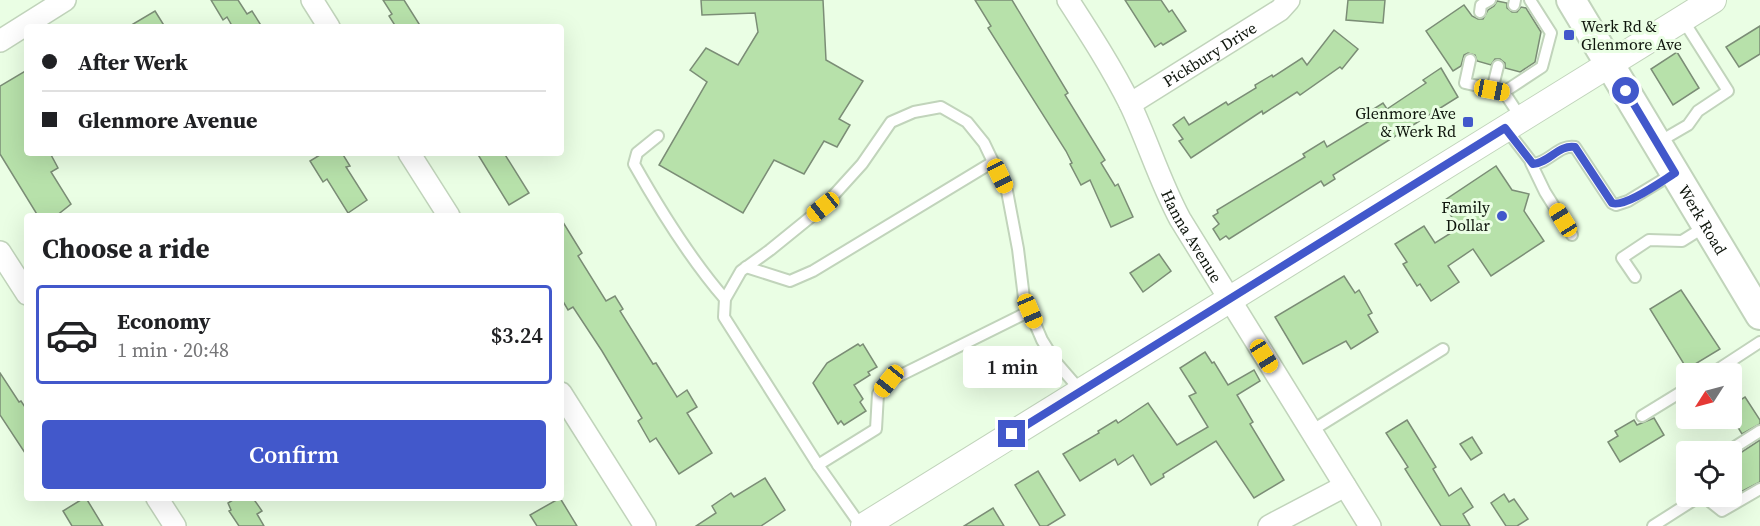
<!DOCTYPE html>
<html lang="en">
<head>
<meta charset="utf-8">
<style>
	:root { --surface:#fff; --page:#f2f2f2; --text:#202124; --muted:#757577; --line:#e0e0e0; --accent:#4258cb }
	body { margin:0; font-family:"Source Serif 4",serif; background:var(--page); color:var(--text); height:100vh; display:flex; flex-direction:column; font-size:22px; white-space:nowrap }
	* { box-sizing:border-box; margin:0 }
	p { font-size:20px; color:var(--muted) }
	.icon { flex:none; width:33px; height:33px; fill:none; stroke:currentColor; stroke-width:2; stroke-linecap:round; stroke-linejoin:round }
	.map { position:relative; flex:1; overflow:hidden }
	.side { position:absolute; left:24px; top:213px; width:540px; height:288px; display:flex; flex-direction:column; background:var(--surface); border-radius:6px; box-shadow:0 6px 24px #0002 }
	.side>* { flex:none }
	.top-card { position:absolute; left:24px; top:24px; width:540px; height:132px; border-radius:6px; box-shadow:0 6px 24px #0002; display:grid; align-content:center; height:132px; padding:0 18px; background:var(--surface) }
	.needle { width:39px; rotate:234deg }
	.tools { position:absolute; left:1676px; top:363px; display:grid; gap:12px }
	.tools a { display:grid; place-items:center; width:66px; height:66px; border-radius:6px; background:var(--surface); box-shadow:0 6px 24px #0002; font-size:30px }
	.end { position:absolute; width:27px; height:27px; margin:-14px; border:8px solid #4258cb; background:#fff; box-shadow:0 0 0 3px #fff }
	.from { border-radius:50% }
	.bubble { position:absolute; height:42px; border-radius:6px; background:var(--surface); box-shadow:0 6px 24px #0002; font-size:20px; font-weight:600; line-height:42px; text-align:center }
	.car { position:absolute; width:18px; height:36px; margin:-18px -9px; border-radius:8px; box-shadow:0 0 4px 2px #0007; background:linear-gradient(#f5c518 24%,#345 0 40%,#f5c518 0 76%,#345 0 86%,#f5c518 0) }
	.top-card b { display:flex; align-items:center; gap:21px; height:57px; font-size:22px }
	.top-card b+b { border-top:2px solid var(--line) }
	.top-card i { width:15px; height:15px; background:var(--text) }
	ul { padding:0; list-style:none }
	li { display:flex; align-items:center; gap:18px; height:99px; margin:0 12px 9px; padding:0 6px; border:3px solid var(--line); border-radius:6px }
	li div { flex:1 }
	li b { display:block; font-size:22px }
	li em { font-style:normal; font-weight:600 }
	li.current { border-color:var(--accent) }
	li>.icon { width:54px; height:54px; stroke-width:1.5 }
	h2 { padding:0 18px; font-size:27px; line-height:72px }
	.button { display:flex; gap:12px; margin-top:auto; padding:12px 18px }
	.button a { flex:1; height:69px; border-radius:6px; background:var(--accent); color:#fff; font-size:24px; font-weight:600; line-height:69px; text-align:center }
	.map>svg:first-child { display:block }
</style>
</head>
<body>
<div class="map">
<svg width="1760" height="526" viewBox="0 0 1760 526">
	<rect width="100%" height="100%" fill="#eafee4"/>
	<g fill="#b7e1aa" stroke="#7b8d76" stroke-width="1.5">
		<polygon points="211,0 238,0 247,14 252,11 262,27 226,27 231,24 227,17 223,20"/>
		<polygon points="383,0 404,0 421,27 396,27 389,16 392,14"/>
		<polygon points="701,0 823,0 826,60 863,81 839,119 850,125 837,147 824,141 804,174 774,160 743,213 659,165 707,82 690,70 706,48 738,65 758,32 755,13 702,15"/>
		<polygon points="975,0 1012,0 1068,93 1065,95 1105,160 1101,163 1115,186 1118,184 1133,217 1111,227 1090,180 1081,185 1070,164 1072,163 1066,151 988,28 991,26"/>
		<polygon points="1125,0 1161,0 1169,12 1172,10 1186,31 1163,45 1161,43 1155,47"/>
		<polygon points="1348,0 1385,0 1383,23 1346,20"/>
		<polygon points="1497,1 1507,3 1507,8 1512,12 1517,12 1521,7 1526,8 1541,32 1535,62 1520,72 1505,68 1505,63 1500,59 1495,59 1491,65 1477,61 1475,55 1468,53 1464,55 1461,66 1453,71 1426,31 1464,5 1472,16 1478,19 1483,19 1488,10 1494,6"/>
		<polygon points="155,11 165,27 128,27"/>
		<polygon points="1760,26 1760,54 1739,67 1726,47"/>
		<polygon points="1334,30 1358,49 1342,69 1340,67 1300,95 1297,92 1263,114 1262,111 1191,158 1179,141 1183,139 1173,125 1184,117 1189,125 1226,102 1228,105 1256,88 1255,85 1272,75 1273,77 1302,58 1307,65"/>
		<polygon points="1677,52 1699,88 1673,105 1651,69"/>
		<polygon points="1441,68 1458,97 1333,175 1335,179 1324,186 1321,181 1229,239 1226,236 1220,240 1213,229 1219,224 1213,216 1218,213 1217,210 1305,157 1303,154 1324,141 1327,147 1368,122 1364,115 1383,103 1387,109 1426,83 1423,80"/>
		<polygon points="27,70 27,153 50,153 58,168 51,172 71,204 56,216 38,216 0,154 0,86"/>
		<polygon points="323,153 342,153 350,166 346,167 367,200 348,213 327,179 323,182 310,161"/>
		<polygon points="477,153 504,153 529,193 509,205"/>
		<polygon points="1496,166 1512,190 1529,194 1524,211 1544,241 1491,276 1473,249 1448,266 1459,282 1431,301 1420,284 1417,286 1403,264 1407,262 1395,244 1424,226 1435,243 1459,228 1442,202"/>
		<polygon points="561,219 582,253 578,256 606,301 615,296 623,309 620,311 653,364 656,363 677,397 687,390 697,407 687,413 712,453 679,474 656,438 650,442 638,421 642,418 602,351 573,307 568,310 561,298"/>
		<polygon points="1159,254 1171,271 1143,292 1130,273"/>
		<polygon points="1344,276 1355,293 1359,290 1372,313 1368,315 1378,332 1351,349 1346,341 1303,364 1275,317"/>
		<polygon points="1681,290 1720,349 1687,369 1650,309"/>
		<polygon points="858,344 860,346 863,344 877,367 868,372 870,375 854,385 863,399 860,402 866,411 844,425 841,421 838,424 813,383 827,363"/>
		<polygon points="1205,352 1212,363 1214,362 1228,385 1254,370 1260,381 1237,395 1253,422 1250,424 1284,480 1254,498 1216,441 1163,474 1164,477 1151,485 1133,455 1118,465 1115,459 1080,481 1063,454 1099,433 1098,431 1116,420 1118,423 1148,403 1177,445 1208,427 1189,396 1196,393 1180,368"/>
		<polygon points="0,373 19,402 21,401 27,410 27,456 0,415"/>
		<polygon points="1745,397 1760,420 1760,424 1742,434 1731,416 1731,406"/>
		<polygon points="1654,418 1664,435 1620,462 1608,442 1618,436 1615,431 1634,420 1637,425"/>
		<polygon points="1407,420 1436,467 1433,469 1449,496 1461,488 1473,507 1463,514 1470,526 1441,526 1405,469 1408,467 1386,433"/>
		<polygon points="1472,437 1482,453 1471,460 1460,444"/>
		<polygon points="1760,440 1760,482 1731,497 1731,459"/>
		<polygon points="1038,471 1065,515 1047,526 1040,526 1015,485"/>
		<polygon points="765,478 785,510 761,526 696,526 716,513 712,506 731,493 734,497"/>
		<polygon points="1504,494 1509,502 1514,499 1528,519 1517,526 1506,526 1491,503"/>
		<polygon points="84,498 86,498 103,526 72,526 63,511"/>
		<polygon points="236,498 253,498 262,511 257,514 264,526 239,526 229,511 231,510 228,503"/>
		<polygon points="560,498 577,526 537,526 530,515"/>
		<polygon points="993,508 1004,526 964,526"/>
	</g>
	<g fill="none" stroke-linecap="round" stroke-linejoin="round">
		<g stroke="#c1d4bb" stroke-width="14">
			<g id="service">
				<polyline points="1514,5 1515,0"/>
				<polyline points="1480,12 1481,5 1490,0"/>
				<polyline points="1470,60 1465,83 1504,92 1521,118"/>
				<polyline points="1492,90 1498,66"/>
				<polyline points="1504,92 1542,67 1551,33 1530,0"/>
				<path d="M1506,129L1533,164C1549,163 1559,144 1575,147L1612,203L1616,205L1628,201L1674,173"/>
				<path d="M658,136L637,153L634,164C660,210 691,260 725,299"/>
				<polyline points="1657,143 1688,125 1698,111 1728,91 1683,20"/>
				<polyline points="1531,163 1545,192 1572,235"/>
				<polyline points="746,267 790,281 813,271 993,162"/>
				<polyline points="1635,277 1622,258 1649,240 1682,241 1706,226"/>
				<polyline points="1711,374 1760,342"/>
				<polyline points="1642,416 1686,389"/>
				<polyline points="1311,431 1443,349"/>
				<polyline points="1727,452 1760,431"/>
				<polyline points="818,465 876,429 878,394 889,381 1030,311"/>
				<polyline points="1703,496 1722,511 1760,489"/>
				<polyline points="861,526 818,465 724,317 725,299 741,271 770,250 823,207 862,164 891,122 914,112 941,107 967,122 984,143 1007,191 1018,249 1024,298 1042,340 1055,361 1081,391"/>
				<polyline points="1653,526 1700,496"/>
			</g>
		</g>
		<g stroke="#c1d4bb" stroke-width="24">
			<g id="minor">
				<polyline points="312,0 329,27"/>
				<path id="s1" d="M1068,0C1090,34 1112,68 1130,104C1148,142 1160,182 1180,219L1370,526"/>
				<polyline points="0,41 65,0"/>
				<path id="s2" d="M1130,104L1280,10L1289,0"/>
				<polyline points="409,153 449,216"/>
				<polyline points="0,252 27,294"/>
				<polyline points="561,393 645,526"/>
				<polyline points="157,498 175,526"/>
				<polyline points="1269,526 1345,486"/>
			</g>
		</g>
		<g stroke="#c1d4bb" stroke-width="28">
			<polyline id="tertiary" points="864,526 1713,0"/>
		</g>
		<g stroke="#c1d4bb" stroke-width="32">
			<g id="secondary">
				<path id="s3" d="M1571,0L1760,315"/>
			</g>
		</g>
		<use href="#service" stroke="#fff" stroke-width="10"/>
		<use href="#minor" stroke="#fff" stroke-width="21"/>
		<use href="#tertiary" stroke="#fff" stroke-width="26"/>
		<use href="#secondary" stroke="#fff" stroke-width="28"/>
	</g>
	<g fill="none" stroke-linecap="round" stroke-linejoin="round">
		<path stroke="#4258cb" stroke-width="8" d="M1012,434L1505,128L1533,164C1549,163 1559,144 1575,147L1612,203C1625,208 1662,181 1675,173L1626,91"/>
	</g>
	<g fill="#4258cb" stroke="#eafee4" stroke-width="2">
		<rect x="1563" y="29" width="12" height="12" rx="3"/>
		<rect x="1462" y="116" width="12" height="12" rx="3"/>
		<circle cx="1502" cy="216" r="6"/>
	</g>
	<g text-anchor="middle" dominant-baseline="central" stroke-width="6" stroke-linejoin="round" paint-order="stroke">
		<g font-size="16" fill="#0e150c" stroke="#eafee4" text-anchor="end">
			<text x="1581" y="26" text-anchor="start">Werk Rd &amp;<tspan x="1581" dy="18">Glenmore Ave</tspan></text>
			<text x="1456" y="113">Glenmore Ave<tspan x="1456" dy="18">&amp; Werk Rd</tspan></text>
			<text x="1490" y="207">Family<tspan x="1490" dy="18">Dollar</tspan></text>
		</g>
		<g font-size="16" fill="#0e150c" stroke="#eafee4">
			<text stroke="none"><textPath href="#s2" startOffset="94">Pickbury Drive</textPath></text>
			<text stroke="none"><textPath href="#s3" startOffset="256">Werk Road</textPath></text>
			<text stroke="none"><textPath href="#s1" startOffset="267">Hanna Avenue</textPath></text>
		</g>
	</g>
</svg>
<div class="tools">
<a><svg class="needle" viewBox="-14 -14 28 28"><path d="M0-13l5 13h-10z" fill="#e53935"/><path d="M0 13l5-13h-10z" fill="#757577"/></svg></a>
<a><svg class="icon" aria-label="locate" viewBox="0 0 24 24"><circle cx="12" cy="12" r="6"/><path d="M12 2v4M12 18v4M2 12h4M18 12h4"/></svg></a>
</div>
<i class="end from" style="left:1626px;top:91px"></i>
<i class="end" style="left:1012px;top:434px"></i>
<div class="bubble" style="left:963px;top:346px;width:99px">1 min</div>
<i class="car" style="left:1492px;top:90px;rotate:101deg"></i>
<i class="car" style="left:1000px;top:176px;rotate:154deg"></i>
<i class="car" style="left:823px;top:207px;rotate:231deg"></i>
<i class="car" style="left:1563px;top:220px;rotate:328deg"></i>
<i class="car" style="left:1030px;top:311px;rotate:157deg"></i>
<i class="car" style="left:1264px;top:356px;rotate:148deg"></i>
<i class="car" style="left:889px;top:381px;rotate:219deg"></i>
<div class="top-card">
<b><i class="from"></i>After Werk</b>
<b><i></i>Glenmore Avenue</b>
</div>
<section class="side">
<h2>Choose a ride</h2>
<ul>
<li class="current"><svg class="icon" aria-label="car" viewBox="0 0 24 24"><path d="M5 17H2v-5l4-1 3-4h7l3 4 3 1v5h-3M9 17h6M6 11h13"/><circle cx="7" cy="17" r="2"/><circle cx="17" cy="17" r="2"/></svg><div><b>Economy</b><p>1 min · 20:48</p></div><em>$3.24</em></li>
</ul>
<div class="button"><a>Confirm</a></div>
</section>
</div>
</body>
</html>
